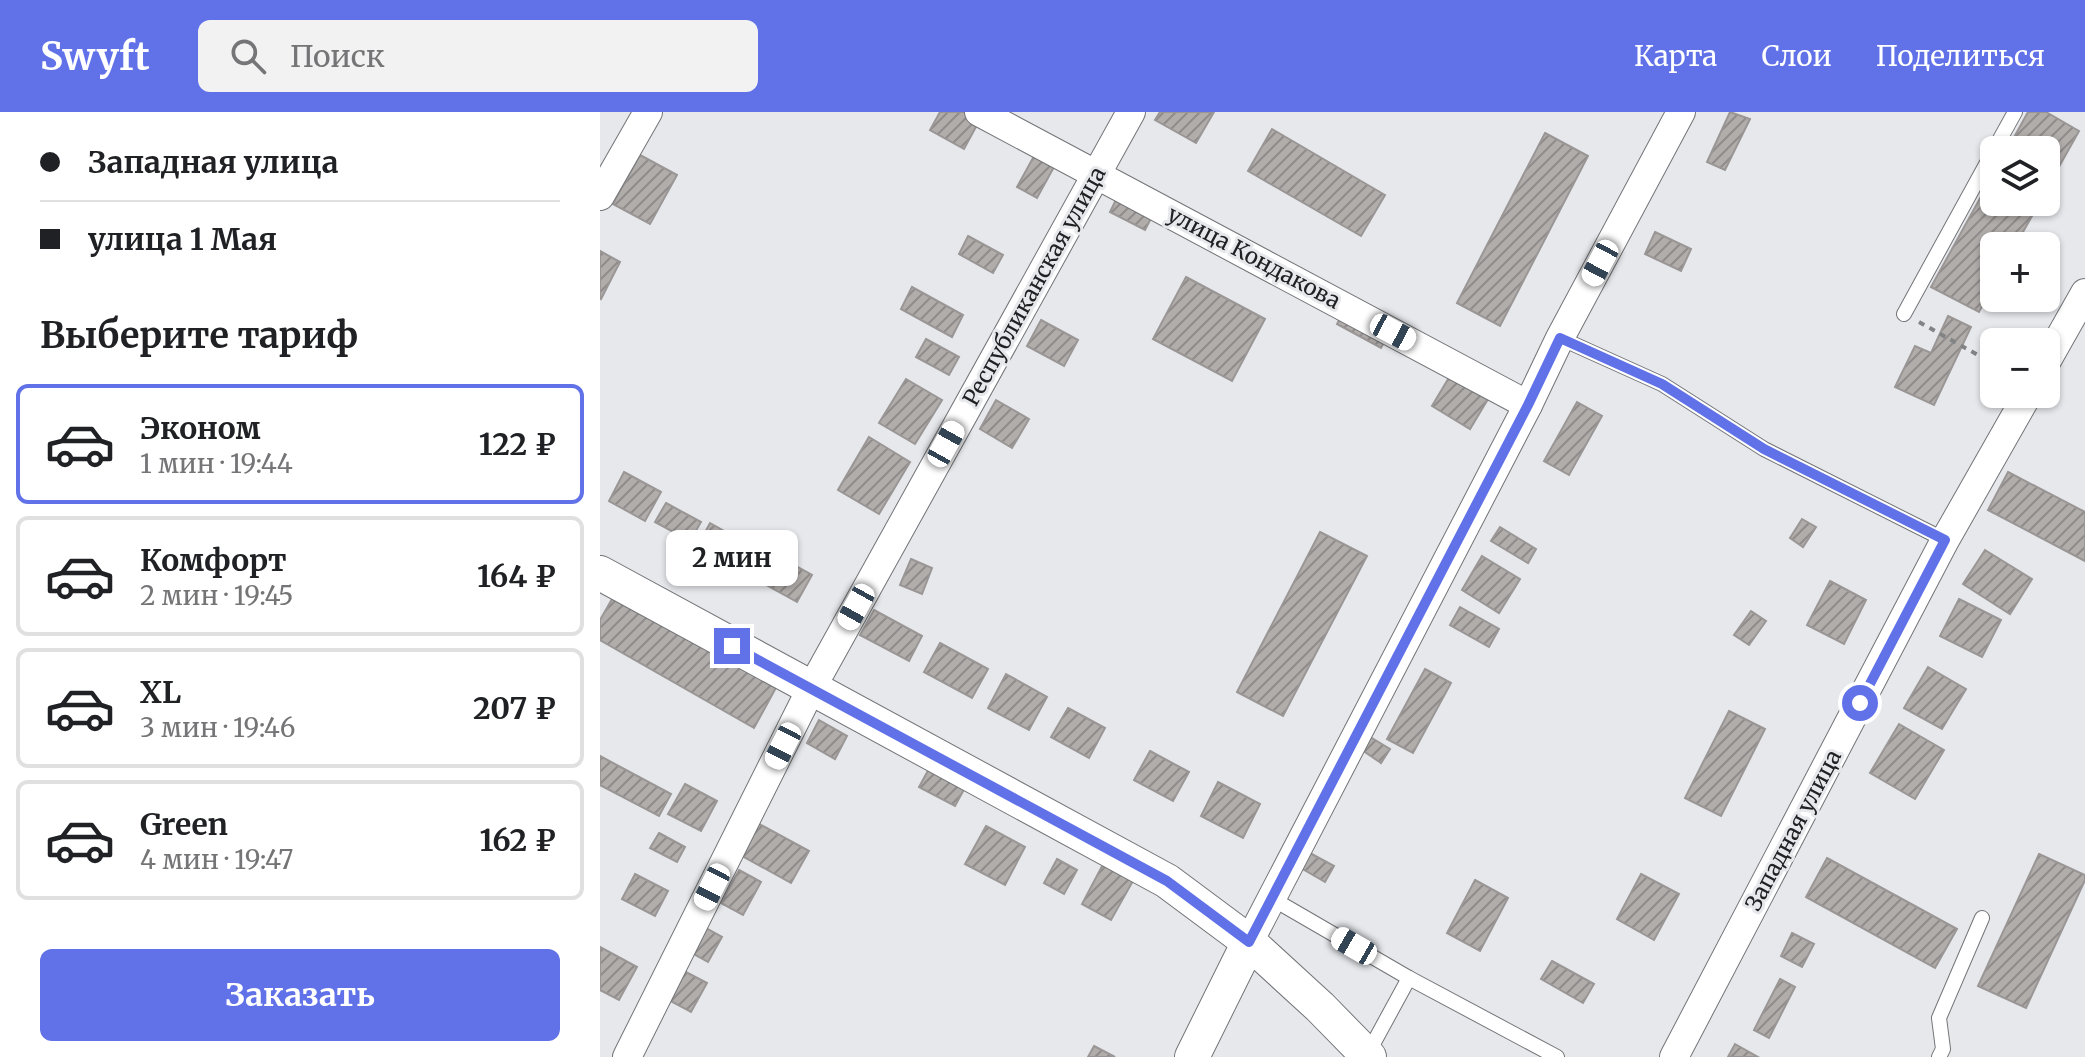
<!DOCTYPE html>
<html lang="ru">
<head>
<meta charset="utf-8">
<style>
	:root { --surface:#fff; --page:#f2f2f2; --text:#202124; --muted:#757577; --line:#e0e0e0; --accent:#6172e9 }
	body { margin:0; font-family:Merriweather,serif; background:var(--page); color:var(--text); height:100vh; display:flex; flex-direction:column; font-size:30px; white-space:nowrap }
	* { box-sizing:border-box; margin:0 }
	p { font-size:26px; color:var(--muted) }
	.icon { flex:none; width:44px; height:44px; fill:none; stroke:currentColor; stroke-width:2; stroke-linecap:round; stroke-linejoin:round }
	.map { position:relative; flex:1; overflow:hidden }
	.drawer { display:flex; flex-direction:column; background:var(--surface); width:600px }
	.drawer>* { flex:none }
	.banner { display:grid; align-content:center; height:176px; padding:0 40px; background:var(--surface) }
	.controls { position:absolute; left:1380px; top:24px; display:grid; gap:16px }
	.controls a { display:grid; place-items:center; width:80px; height:80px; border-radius:12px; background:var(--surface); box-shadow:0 2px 6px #0004; font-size:40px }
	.end { position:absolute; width:36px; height:36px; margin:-18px; border:10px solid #6172e9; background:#fff; box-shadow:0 0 0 4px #fff }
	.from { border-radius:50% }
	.bubble { position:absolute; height:56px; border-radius:12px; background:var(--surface); box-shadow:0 2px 6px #0004; font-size:26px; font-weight:700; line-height:56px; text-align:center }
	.car { position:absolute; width:24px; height:48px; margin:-24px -12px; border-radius:10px; box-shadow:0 0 6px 2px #0007; background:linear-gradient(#fff 24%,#345 0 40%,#fff 0 76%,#345 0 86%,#fff 0) }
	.banner b { display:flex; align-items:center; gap:28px; height:76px; font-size:30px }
	.banner b+b { border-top:2px solid var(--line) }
	.banner i { width:20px; height:20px; background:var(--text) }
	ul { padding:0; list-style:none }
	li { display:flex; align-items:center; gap:24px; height:120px; margin:0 16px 12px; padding:0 24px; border:4px solid var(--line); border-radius:12px }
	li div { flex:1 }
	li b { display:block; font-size:30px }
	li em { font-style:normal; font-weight:700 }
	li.active { border-color:var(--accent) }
	li>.icon { width:72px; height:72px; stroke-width:1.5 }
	h2 { padding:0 40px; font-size:36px; line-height:96px }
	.button { display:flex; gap:16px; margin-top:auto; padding:16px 40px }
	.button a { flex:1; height:92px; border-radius:12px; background:var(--accent); color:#fff; font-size:32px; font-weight:700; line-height:92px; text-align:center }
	header { display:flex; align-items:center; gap:48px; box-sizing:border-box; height:112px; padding:0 40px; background:var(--accent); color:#fff }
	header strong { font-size:38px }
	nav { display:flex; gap:44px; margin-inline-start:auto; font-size:28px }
	.search { width:560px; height:72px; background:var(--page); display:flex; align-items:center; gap:20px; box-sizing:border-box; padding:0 28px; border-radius:12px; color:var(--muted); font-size:30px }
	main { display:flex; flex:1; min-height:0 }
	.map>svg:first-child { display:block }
</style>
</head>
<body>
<header>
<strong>Swyft</strong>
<div class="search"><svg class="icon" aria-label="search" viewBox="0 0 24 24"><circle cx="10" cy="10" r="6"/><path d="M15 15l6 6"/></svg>Поиск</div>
<nav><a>Карта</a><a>Слои</a><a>Поделиться</a></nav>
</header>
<main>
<section class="drawer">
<div class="banner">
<b><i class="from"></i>Западная улица</b>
<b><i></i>улица 1 Мая</b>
</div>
<h2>Выберите тариф</h2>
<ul>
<li class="active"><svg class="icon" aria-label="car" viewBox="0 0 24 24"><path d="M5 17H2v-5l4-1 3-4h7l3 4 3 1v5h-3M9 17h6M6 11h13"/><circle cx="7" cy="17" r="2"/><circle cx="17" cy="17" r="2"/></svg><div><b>Эконом</b><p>1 мин · 19:44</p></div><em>122 ₽</em></li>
<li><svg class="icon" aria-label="car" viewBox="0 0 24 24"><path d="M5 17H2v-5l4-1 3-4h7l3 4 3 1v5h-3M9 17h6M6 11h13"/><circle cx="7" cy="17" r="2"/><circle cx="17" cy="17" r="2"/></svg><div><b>Комфорт</b><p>2 мин · 19:45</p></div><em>164 ₽</em></li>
<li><svg class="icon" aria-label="car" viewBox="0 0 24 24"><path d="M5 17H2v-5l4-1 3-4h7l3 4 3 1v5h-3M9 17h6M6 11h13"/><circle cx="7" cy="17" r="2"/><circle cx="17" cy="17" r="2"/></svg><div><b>XL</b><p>3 мин · 19:46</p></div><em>207 ₽</em></li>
<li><svg class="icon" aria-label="car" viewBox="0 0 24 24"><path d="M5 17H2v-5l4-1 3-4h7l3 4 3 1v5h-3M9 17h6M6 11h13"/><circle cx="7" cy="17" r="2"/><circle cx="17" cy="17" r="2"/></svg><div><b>Green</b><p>4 мин · 19:47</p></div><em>162 ₽</em></li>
</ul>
<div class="button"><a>Заказать</a></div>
</section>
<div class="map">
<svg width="1485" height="945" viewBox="0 0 1485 945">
	<defs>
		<pattern id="building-hatch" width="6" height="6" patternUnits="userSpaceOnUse" patternTransform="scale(2)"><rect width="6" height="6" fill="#b1adab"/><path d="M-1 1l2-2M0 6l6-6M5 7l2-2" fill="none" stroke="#908c8b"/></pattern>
	</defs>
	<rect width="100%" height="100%" fill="#e6e8ec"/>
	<g fill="url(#building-hatch)" stroke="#9a9695" stroke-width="2">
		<polygon points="340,0 384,0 364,37 330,18"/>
		<polygon points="560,0 614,0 596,31 555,8"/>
		<polygon points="1130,0 1150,7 1125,58 1107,50"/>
		<polygon points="1428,0 1446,0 1479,19 1446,78 1446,38 1407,38"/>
		<polygon points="672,17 785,83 761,124 648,59"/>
		<polygon points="945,21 988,44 900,214 857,191"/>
		<polygon points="445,24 465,35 437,86 417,75"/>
		<polygon points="40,43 77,63 50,112 13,92"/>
		<polygon points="1394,61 1394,90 1440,90 1415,134 1394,134 1394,172 1379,200 1331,175"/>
		<polygon points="524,71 560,89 545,118 510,100"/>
		<polygon points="1055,120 1091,137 1081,159 1045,142"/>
		<polygon points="368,124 403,143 393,161 359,142"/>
		<polygon points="0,139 20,150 1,187 0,186"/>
		<polygon points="586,165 665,207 632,269 553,227"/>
		<polygon points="312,175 363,203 352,225 301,197"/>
		<polygon points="749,189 793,214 781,236 737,212"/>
		<polygon points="1348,204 1371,215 1334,293 1295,275 1315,234 1331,241"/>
		<polygon points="441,208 478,228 464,254 427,234"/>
		<polygon points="326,227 359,245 349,263 316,245"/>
		<polygon points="850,264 888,287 870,317 832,294"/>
		<polygon points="306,267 342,288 315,332 279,311"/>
		<polygon points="396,288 429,307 412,336 380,317"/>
		<polygon points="977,290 1002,304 969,363 944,349"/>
		<polygon points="269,325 310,350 279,402 238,378"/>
		<polygon points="24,360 61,380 45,409 9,389"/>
		<polygon points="1408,360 1485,400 1485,449 1388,398"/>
		<polygon points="66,391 101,410 90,429 55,410"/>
		<polygon points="1202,407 1216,415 1203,435 1190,426"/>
		<polygon points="110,411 140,428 128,450 98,433"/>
		<polygon points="900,415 936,437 928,451 891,429"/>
		<polygon points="720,420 767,444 683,604 637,580"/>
		<polygon points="167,438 212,463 197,490 152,465"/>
		<polygon points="1385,438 1432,467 1410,502 1363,472"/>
		<polygon points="882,444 920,467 899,501 862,478"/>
		<polygon points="311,447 332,456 322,482 300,473"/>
		<polygon points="1230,469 1266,488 1244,532 1207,513"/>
		<polygon points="16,480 178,572 154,616 0,528 0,508"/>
		<polygon points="1359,487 1401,508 1382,545 1340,524"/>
		<polygon points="860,495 899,517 889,535 850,513"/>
		<polygon points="274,498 322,524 309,549 260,523"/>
		<polygon points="1151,499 1166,509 1149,533 1134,523"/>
		<polygon points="340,531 388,557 372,586 324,560"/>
		<polygon points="1328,555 1366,577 1342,617 1304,596"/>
		<polygon points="825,557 851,571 813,641 787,627"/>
		<polygon points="406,562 447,585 429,618 388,596"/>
		<polygon points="468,596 505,616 489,646 451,625"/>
		<polygon points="1129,599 1165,617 1121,704 1085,686"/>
		<polygon points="219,608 247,624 235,647 207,631"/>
		<polygon points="1299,612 1344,638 1315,687 1270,661"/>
		<polygon points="767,623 790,637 781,651 759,636"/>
		<polygon points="550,639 589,660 573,689 534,668"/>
		<polygon points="0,644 71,682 59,704 0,673"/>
		<polygon points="331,653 367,672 355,694 319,675"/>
		<polygon points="618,670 660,692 643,726 601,704"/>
		<polygon points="85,672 117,689 101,719 68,702"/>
		<polygon points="152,708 209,739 191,771 135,740"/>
		<polygon points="386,714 425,735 405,773 365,752"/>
		<polygon points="59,721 85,735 77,750 50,736"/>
		<polygon points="708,740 734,754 725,770 699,755"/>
		<polygon points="1439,742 1485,763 1485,768 1426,896 1378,874"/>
		<polygon points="508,743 538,760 511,808 482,792"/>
		<polygon points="1227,746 1357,817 1335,856 1206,785"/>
		<polygon points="457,747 477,758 464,782 444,771"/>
		<polygon points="139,758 161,770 143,803 121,791"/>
		<polygon points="35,762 68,779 55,804 22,787"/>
		<polygon points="1041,762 1079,782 1054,828 1017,807"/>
		<polygon points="875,768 908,786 880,839 847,821"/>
		<polygon points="106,816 122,825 108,850 92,841"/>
		<polygon points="1192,821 1214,832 1202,855 1181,844"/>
		<polygon points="0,835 37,855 19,888 0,878"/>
		<polygon points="952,849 994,872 983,891 941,867"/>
		<polygon points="82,858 107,871 91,900 67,887"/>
		<polygon points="1180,867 1195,875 1169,926 1154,918"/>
		<polygon points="1135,932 1158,945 1128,945"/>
		<polygon points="494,934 515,945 488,945"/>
	</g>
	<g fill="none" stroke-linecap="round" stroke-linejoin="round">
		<g stroke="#727477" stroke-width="16">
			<g id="service">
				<polyline points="1394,38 1415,0"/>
				<polyline points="1304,202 1394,38"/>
				<polyline points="960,226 1062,272 1164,337 1345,428"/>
				<polyline points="671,786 809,866 957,945"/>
				<polyline points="767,943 809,866"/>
				<polyline points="1339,945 1343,937 1339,906 1382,806"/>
			</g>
		</g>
		<g stroke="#727477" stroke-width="30">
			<g id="minor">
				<polyline points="379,0 928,293"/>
				<polyline points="0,84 48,0"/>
				<polyline points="1446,250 1485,181"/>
				<polyline points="649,830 928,293 960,226 1081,0"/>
				<polyline points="27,945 211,577 531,0"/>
				<polyline points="1074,945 1345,428 1428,282"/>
			</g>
		</g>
		<g stroke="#727477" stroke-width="36">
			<g id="tertiary">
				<polyline points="0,461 567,769 649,830 720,895 769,945"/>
				<polyline points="592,945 649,830"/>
			</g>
		</g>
		<polyline stroke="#818385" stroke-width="4" stroke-dasharray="6 6" stroke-linecap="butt" points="1319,210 1394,252"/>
		<use href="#service" stroke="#fff" stroke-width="14"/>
		<use href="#minor" stroke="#fff" stroke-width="28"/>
		<use href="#tertiary" stroke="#fff" stroke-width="34"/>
	</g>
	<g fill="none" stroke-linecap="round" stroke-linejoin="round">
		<polyline stroke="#6172e9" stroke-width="10" points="132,534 567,769 649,830 928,293 960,226 1062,272 1164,337 1345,428 1260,591"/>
	</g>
	<g text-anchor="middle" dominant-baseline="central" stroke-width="6" stroke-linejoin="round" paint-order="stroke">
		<g font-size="22" fill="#202122" stroke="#e6e8ec">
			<text transform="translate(654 145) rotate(28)">улица Кондакова</text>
			<text transform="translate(434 174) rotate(-61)">Республиканская улица</text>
			<text transform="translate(1193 718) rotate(-62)">Западная улица</text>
		</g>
	</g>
</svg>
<div class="controls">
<a><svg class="icon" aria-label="layers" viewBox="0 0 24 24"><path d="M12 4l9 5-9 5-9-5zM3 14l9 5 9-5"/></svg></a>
<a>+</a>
<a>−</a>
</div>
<i class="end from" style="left:1260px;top:591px"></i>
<i class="end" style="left:132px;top:534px"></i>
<div class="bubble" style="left:66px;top:418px;width:132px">2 мин</div>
<i class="car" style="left:1000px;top:151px;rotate:208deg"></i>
<i class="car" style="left:793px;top:220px;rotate:118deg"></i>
<i class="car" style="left:346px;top:332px;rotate:29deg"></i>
<i class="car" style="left:256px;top:495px;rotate:209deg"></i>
<i class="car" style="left:183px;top:634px;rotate:207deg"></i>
<i class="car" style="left:112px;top:775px;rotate:207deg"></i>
<i class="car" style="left:754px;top:834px;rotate:300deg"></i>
</div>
</main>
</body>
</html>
